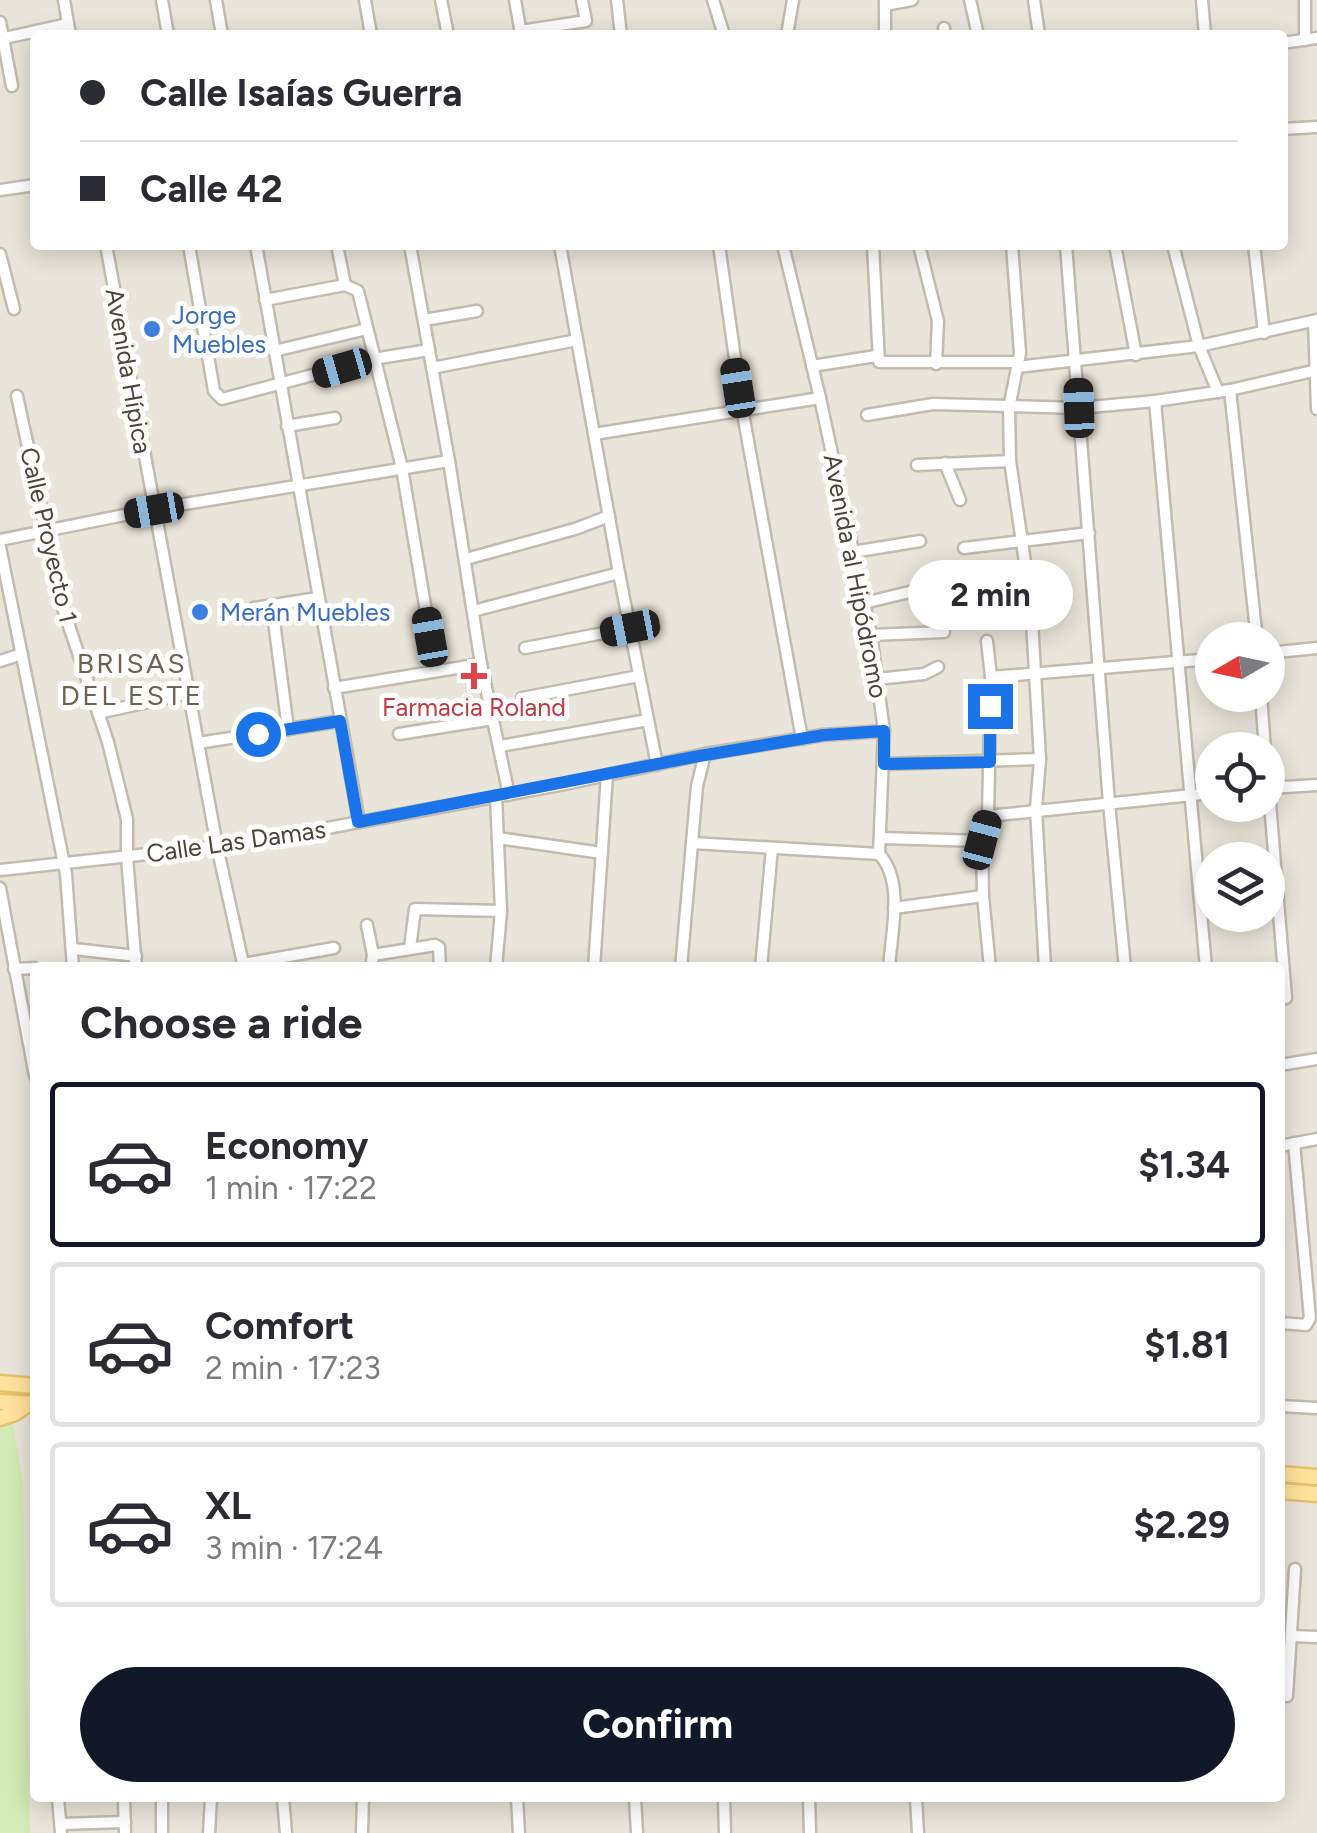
<!DOCTYPE html>
<html lang="en">
<head>
<meta charset="utf-8">
<style>
	:root { --surface:#fff; --page:#f7f7f7; --text:#2b2b33; --muted:#7c7c81; --line:#e1e1e2; --accent:#111827 }
	body { margin:0; font-family:Figtree,sans-serif; background:var(--page); color:var(--text); height:100vh; display:flex; flex-direction:column; font-size:38px; white-space:nowrap }
	* { box-sizing:border-box; margin:0 }
	p { font-size:32px; color:var(--muted) }
	.icon { flex:none; width:55px; height:55px; fill:none; stroke:currentColor; stroke-width:2; stroke-linecap:round; stroke-linejoin:round }
	.map { position:relative; flex:1; overflow:hidden }
	.drawer { position:absolute; left:30px; top:962px; width:1255px; height:840px; display:flex; flex-direction:column; background:var(--surface); border-radius:10px; box-shadow:0 5px 25px #0003 }
	.drawer>* { flex:none }
	.banner { position:absolute; left:30px; top:30px; width:1258px; height:220px; border-radius:10px; box-shadow:0 5px 25px #0003; display:grid; align-content:center; height:220px; padding:0 50px; background:var(--surface) }
	.needle { width:65px; rotate:261deg }
	.buttons { position:absolute; left:1195px; top:622px; display:grid; gap:20px }
	.buttons a { display:grid; place-items:center; width:90px; height:90px; border-radius:50%; background:var(--surface); box-shadow:0 5px 25px #0003; font-size:50px }
	.end { position:absolute; width:45px; height:45px; margin:-22px; border:12px solid #1a73e8; background:#fff; box-shadow:0 0 0 5px #fff }
	.from { border-radius:50% }
	.bubble { position:absolute; height:70px; border-radius:35px; background:var(--surface); box-shadow:0 5px 25px #0003; font-size:32px; font-weight:700; line-height:70px; text-align:center }
	.car { position:absolute; width:30px; height:60px; margin:-30px -15px; border-radius:12px; box-shadow:0 0 8px 2px #0007; background:linear-gradient(#222 24%,#8ab4d8 0 40%,#222 0 76%,#8ab4d8 0 86%,#222 0) }
	.banner b { display:flex; align-items:center; gap:35px; height:95px; font-size:38px }
	.banner b+b { border-top:2px solid var(--line) }
	.banner i { width:25px; height:25px; background:var(--text) }
	ul { padding:0; list-style:none }
	li { display:flex; align-items:center; gap:30px; height:165px; margin:0 20px 15px; padding:0 30px; border:5px solid var(--line); border-radius:10px }
	li div { flex:1 }
	li b { display:block; font-size:38px }
	li em { font-style:normal; font-weight:700 }
	li.current { border-color:var(--accent) }
	li>.icon { width:90px; height:90px; stroke-width:1.5 }
	h2 { padding:0 50px; font-size:45px; line-height:120px }
	.action { display:flex; gap:20px; margin-top:auto; padding:20px 50px }
	.action a { flex:1; height:115px; border-radius:60px; background:var(--accent); color:#fff; font-size:40px; font-weight:700; line-height:115px; text-align:center }
	.map>svg:first-child { display:block }
</style>
</head>
<body>
<div class="map">
<svg width="1317" height="1833" viewBox="0 0 1317 1833">
	<rect width="100%" height="100%" fill="#f6f3ec"/>
	<path fill="#eae5da" fill-rule="evenodd" d="M0,0H1317V1833H0ZM35,35H1282V245H35ZM1212,640H1268V695H1212ZM1212,750H1268V805H1212ZM1212,860H1268V915H1212ZM35,968H1280V1798H35Z"/>
	<polygon fill="#d2eab5" points="9,1421 13,1425 23,1482 30,1833 0,1833 0,1422"/>
	<g fill="none" stroke-linecap="round" stroke-linejoin="round">
		<g stroke="#c2bbae" stroke-width="15">
			<g id="minor">
				<polyline points="64,0 70,35"/>
				<polyline points="162,0 168,35"/>
				<polyline points="216,0 222,35"/>
				<polyline points="365,0 371,35"/>
				<polyline points="441,0 448,35"/>
				<polyline points="515,0 521,34"/>
				<polyline points="617,0 621,35"/>
				<polyline points="713,0 724,35"/>
				<polyline points="885,0 885,35"/>
				<polyline points="970,0 978,35"/>
				<polyline points="1034,0 1039,35"/>
				<polyline points="1202,0 1205,35"/>
				<polyline points="885,5 912,0"/>
				<polyline points="0,22 12,86"/>
				<polyline points="944,28 945,35"/>
				<polyline points="521,31 586,21 582,0"/>
				<polyline points="787,35 793,0"/>
				<polyline points="0,39 68,24"/>
				<polyline points="1305,40 1305,0"/>
				<polyline points="1282,43 1317,38"/>
				<polyline points="1282,129 1317,127"/>
				<polyline points="0,190 35,185"/>
				<polyline points="106,245 217,846 244,968"/>
				<polyline points="189,245 214,391 222,399 373,359 429,350"/>
				<polyline points="256,245 359,822"/>
				<polyline points="337,245 345,285"/>
				<polyline points="410,245 449,461 481,664 509,795"/>
				<polyline points="560,245 619,573 657,765"/>
				<polyline points="719,245 742,408 802,739"/>
				<path d="M783,245L820,398L871,635L884,731L879,854C905,881 891,934 889,968"/>
				<polyline points="873,245 879,362 1017,362"/>
				<polyline points="919,245 938,321 936,364"/>
				<polyline points="1012,245 1020,353 1009,408 1010,461 1031,603 1040,759 1036,809 1045,968"/>
				<polyline points="1066,245 1109,803 1125,968"/>
				<polyline points="1115,245 1136,355"/>
				<polyline points="1173,245 1199,346 1218,392"/>
				<polyline points="1254,245 1264,333"/>
				<polyline points="0,254 14,309"/>
				<polyline points="265,300 345,285 358,291 402,468 436,671"/>
				<polyline points="424,320 477,311"/>
				<polyline points="1314,321 1317,409"/>
				<polyline points="274,351 367,329"/>
				<polyline points="812,366 876,356"/>
				<polyline points="1017,367 1199,346 1317,320"/>
				<polyline points="432,368 577,340"/>
				<polyline points="1230,390 1257,640"/>
				<polyline points="17,396 63,608 108,742 127,819 127,857 136,968"/>
				<polyline points="1155,401 1206,968"/>
				<polyline points="867,415 933,404 1079,408 1155,401 1230,390 1317,370"/>
				<polyline points="287,426 335,418"/>
				<polyline points="594,434 820,398"/>
				<polyline points="945,463 960,500"/>
				<polyline points="917,465 1010,461"/>
				<polyline points="0,540 154,509 449,461"/>
				<polyline points="0,547 66,874 73,968"/>
				<polyline points="964,548 1089,533"/>
				<polyline points="853,552 920,541"/>
				<polyline points="466,559 575,529 609,516"/>
				<polyline points="864,603 926,588"/>
				<polyline points="272,606 288,729"/>
				<polyline points="964,607 1031,603"/>
				<polyline points="254,608 317,598"/>
				<polyline points="473,611 619,573"/>
				<polyline points="871,635 944,632"/>
				<polyline points="987,641 991,677 988,816 982,841 983,896 990,968"/>
				<polyline points="525,648 630,628"/>
				<polyline points="1268,653 1317,648"/>
				<polyline points="0,661 22,654"/>
				<polyline points="991,677 1212,659"/>
				<polyline points="877,679 924,674 938,667"/>
				<polyline points="334,688 481,664"/>
				<polyline points="1261,695 1265,750"/>
				<polyline points="522,698 639,676"/>
				<polyline points="98,713 189,693"/>
				<polyline points="399,734 493,719"/>
				<polyline points="198,743 340,721"/>
				<polyline points="500,746 648,720"/>
				<polyline points="884,764 1040,759"/>
				<polyline points="1268,779 1286,998"/>
				<polyline points="1268,788 1317,785"/>
				<polyline points="496,797 501,911 496,968"/>
				<polyline points="988,816 1212,793"/>
				<polyline points="498,838 602,853"/>
				<polyline points="880,838 982,841"/>
				<polyline points="692,843 879,854"/>
				<polyline points="0,870 241,844 565,784 705,754 823,735 884,731"/>
				<polyline points="0,888 35,1076"/>
				<polyline points="894,908 983,896"/>
				<polyline points="367,925 373,955"/>
				<polyline points="410,948 415,909 501,911"/>
				<polyline points="74,949 136,956"/>
				<polyline points="243,964 334,948"/>
				<polyline points="371,968 373,955 435,945 439,947 440,968"/>
				<polyline points="594,968 607,775"/>
				<polyline points="681,968 697,786 705,754"/>
				<polyline points="761,968 772,848"/>
				<polyline points="14,969 35,968"/>
				<polyline points="1280,1065 1317,1059"/>
				<polyline points="1280,1146 1317,1139"/>
				<polyline points="1280,1323 1306,1325 1310,1318 1294,1143"/>
				<polyline points="1280,1406 1317,1408"/>
				<polyline points="1291,1636 1317,1637"/>
				<polyline points="1287,1696 1295,1569"/>
				<polyline points="58,1798 61,1833"/>
				<polyline points="124,1798 125,1833"/>
				<polyline points="162,1798 162,1833"/>
				<polyline points="283,1798 286,1833"/>
				<polyline points="517,1798 519,1833"/>
				<polyline points="635,1798 637,1833"/>
				<polyline points="724,1798 725,1833"/>
				<polyline points="809,1798 810,1833"/>
				<polyline points="916,1798 918,1833"/>
				<polyline points="61,1824 125,1822"/>
				<polyline points="209,1833 211,1798"/>
				<polyline points="362,1833 363,1798"/>
			</g>
		</g>
		<g stroke="#e6c16a" stroke-width="19">
			<g id="major">
				<polyline points="0,1383 35,1386"/>
				<polyline points="0,1402 35,1404"/>
				<polyline points="0,1418 15,1413 28,1404"/>
				<polyline points="1280,1474 1317,1477"/>
				<polyline points="1280,1491 1317,1494"/>
			</g>
		</g>
		<use href="#minor" stroke="#fff" stroke-width="10"/>
		<use href="#major" stroke="#ffe39c" stroke-width="14"/>
	</g>
	<g fill="none" stroke-linecap="round" stroke-linejoin="round">
		<polyline stroke="#1a73e8" stroke-width="12" points="258,734 340,721 358,822 699,756 824,735 884,731 884,764 990,762 990,706"/>
	</g>
	<g fill="#3f7fe0" stroke="#fff" stroke-width="4">
		<circle cx="152" cy="329" r="10"/>
		<circle cx="200" cy="612" r="10"/>
	</g>
	<path fill="#e0444e" stroke="#fff" stroke-width="4" d="M469 661h10v10h10v10h-10v10h-10v-10h-10v-10h10z"/>
	<g text-anchor="middle" dominant-baseline="central" stroke-width="10" stroke-linejoin="round" paint-order="stroke">
		<g font-size="25" fill="#366cbe" stroke="#fff" text-anchor="start">
			<text x="172" y="315">Jorge<tspan x="172" dy="29">Muebles</tspan></text>
			<text x="220" y="612">Merán Muebles</text>
		</g>
		<g font-size="25" fill="#4b4439" stroke="#fff">
			<text transform="translate(129 371) rotate(80)">Avenida Hípica</text>
			<text transform="translate(49 535) rotate(77)">Calle Proyecto 1</text>
			<text transform="translate(856 576) rotate(79)">Avenida al Hipódromo</text>
			<text transform="translate(236 841) rotate(-8)">Calle Las Damas</text>
		</g>
		<g font-size="25" fill="#be3a42" stroke="#fff">
			<text x="474" y="707">Farmacia Roland</text>
		</g>
		<g font-size="28" letter-spacing="2.5" fill="#6e6250" stroke="#fff">
			<text x="132" y="663">BRISAS<tspan x="132" dy="32">DEL ESTE</tspan></text>
		</g>
	</g>
</svg>
<div class="buttons">
<a><svg class="needle" viewBox="-14 -14 28 28"><path d="M0-13l5 13h-10z" fill="#e53935"/><path d="M0 13l5-13h-10z" fill="#7c7c81"/></svg></a>
<a><svg class="icon" aria-label="locate" viewBox="0 0 24 24"><circle cx="12" cy="12" r="6"/><path d="M12 2v4M12 18v4M2 12h4M18 12h4"/></svg></a>
<a><svg class="icon" aria-label="layers" viewBox="0 0 24 24"><path d="M12 4l9 5-9 5-9-5zM3 14l9 5 9-5"/></svg></a>
</div>
<i class="end from" style="left:258px;top:734px"></i>
<i class="end" style="left:990px;top:706px"></i>
<div class="bubble" style="left:908px;top:560px;width:165px">2 min</div>
<i class="car" style="left:342px;top:368px;rotate:254deg"></i>
<i class="car" style="left:738px;top:388px;rotate:351deg"></i>
<i class="car" style="left:1079px;top:408px;rotate:358deg"></i>
<i class="car" style="left:154px;top:510px;rotate:260deg"></i>
<i class="car" style="left:630px;top:628px;rotate:259deg"></i>
<i class="car" style="left:430px;top:637px;rotate:350deg"></i>
<i class="car" style="left:982px;top:840px;rotate:15deg"></i>
<div class="banner">
<b><i class="from"></i>Calle Isaías Guerra</b>
<b><i></i>Calle 42</b>
</div>
<section class="drawer">
<h2>Choose a ride</h2>
<ul>
<li class="current"><svg class="icon" aria-label="car" viewBox="0 0 24 24"><path d="M5 17H2v-5l4-1 3-4h7l3 4 3 1v5h-3M9 17h6M6 11h13"/><circle cx="7" cy="17" r="2"/><circle cx="17" cy="17" r="2"/></svg><div><b>Economy</b><p>1 min · 17:22</p></div><em>$1.34</em></li>
<li><svg class="icon" aria-label="car" viewBox="0 0 24 24"><path d="M5 17H2v-5l4-1 3-4h7l3 4 3 1v5h-3M9 17h6M6 11h13"/><circle cx="7" cy="17" r="2"/><circle cx="17" cy="17" r="2"/></svg><div><b>Comfort</b><p>2 min · 17:23</p></div><em>$1.81</em></li>
<li><svg class="icon" aria-label="car" viewBox="0 0 24 24"><path d="M5 17H2v-5l4-1 3-4h7l3 4 3 1v5h-3M9 17h6M6 11h13"/><circle cx="7" cy="17" r="2"/><circle cx="17" cy="17" r="2"/></svg><div><b>XL</b><p>3 min · 17:24</p></div><em>$2.29</em></li>
</ul>
<div class="action"><a>Confirm</a></div>
</section>
</div>
</body>
</html>
